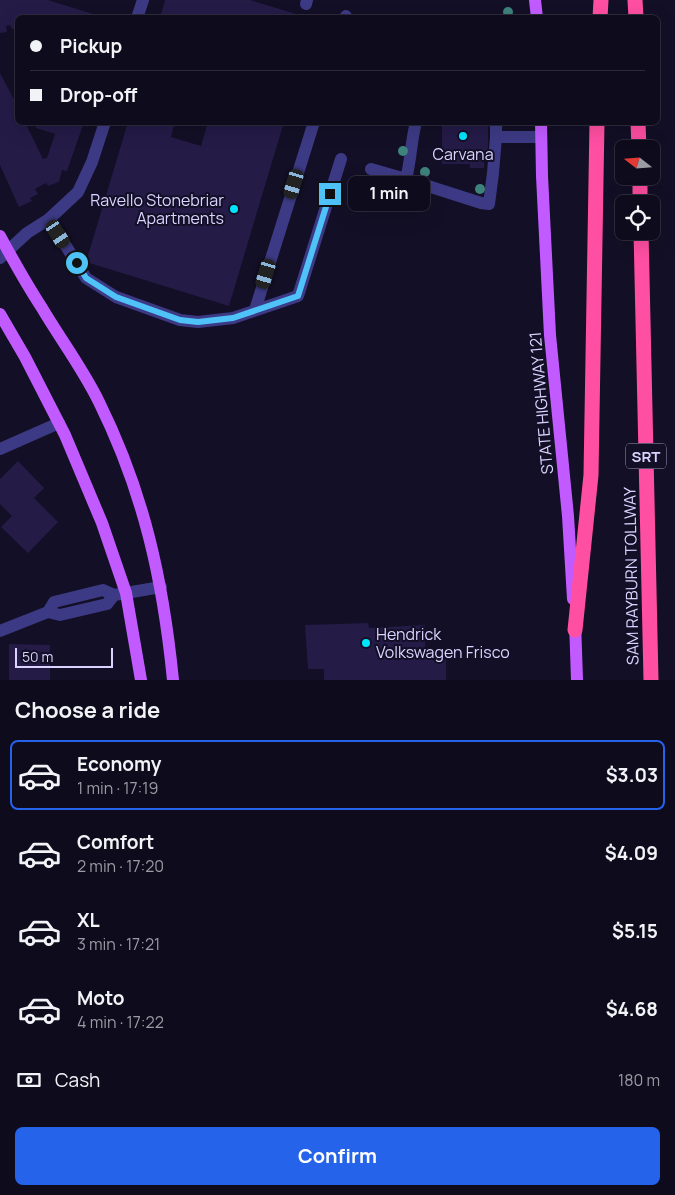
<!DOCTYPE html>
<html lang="en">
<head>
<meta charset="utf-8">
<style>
	:root { --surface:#0e0b1c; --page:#171425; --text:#f1f3f6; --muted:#9b9ba3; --line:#2e2b3b; --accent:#2563eb }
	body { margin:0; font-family:Manrope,sans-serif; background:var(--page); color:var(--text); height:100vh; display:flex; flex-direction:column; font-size:19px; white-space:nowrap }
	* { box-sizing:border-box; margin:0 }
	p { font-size:16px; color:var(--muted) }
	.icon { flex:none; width:28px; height:28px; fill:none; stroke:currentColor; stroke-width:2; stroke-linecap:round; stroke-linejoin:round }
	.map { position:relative; height:680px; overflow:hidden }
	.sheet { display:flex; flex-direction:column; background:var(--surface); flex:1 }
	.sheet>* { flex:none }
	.hud { position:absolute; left:15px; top:15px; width:645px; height:110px; border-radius:8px; box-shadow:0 5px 20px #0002,0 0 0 1px var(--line); display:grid; align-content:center; height:110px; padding:0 15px; background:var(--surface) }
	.needle { width:32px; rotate:287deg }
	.tools { position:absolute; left:615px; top:140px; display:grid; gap:10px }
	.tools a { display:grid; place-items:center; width:45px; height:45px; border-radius:8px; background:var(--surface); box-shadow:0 5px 20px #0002,0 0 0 1px var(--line); font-size:25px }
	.scale { position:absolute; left:15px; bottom:12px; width:98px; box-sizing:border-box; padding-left:5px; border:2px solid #d9d4ff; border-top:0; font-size:14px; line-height:18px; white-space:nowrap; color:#d9d4ff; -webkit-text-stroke:4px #130f26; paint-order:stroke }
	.end { position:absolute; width:22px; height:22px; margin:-11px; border:6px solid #4fc3f7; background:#111; box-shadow:0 0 0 2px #111 }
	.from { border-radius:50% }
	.bubble { position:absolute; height:35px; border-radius:8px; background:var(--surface); box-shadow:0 5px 20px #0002,0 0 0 1px var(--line); font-size:16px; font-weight:700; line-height:35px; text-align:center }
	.car { position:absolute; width:15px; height:30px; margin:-15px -8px; border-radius:6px; box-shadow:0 0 4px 1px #0007; background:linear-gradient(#222 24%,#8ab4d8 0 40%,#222 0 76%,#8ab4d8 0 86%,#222 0) }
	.hud b { display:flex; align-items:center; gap:18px; height:48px; font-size:19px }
	.hud b+b { border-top:1px solid var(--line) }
	.hud i { width:12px; height:12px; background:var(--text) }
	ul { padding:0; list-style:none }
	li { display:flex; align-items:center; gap:15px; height:70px; margin:0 10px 8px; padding:0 5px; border:2px solid transparent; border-radius:8px }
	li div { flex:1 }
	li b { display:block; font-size:19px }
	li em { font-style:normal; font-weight:700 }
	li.current { border-color:var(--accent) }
	li>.icon { width:45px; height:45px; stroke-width:1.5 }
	h2 { padding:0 15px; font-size:22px; line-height:60px }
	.pay { display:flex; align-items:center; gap:12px; height:55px; padding:0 15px; font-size:19px }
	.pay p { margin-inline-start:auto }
	.cta { display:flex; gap:10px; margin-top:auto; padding:10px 15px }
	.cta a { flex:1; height:58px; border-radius:8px; background:var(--accent); color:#fff; font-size:20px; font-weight:700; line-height:58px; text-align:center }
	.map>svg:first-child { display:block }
</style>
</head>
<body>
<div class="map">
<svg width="675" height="680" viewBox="0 0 675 680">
	<rect width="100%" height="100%" fill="#130f26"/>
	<g fill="#241b47">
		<polygon points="0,0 48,0 106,18 18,18 18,37 14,36 15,30 11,28 10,25 6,26 7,32 0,33"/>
		<polygon points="165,0 250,0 306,17 160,18"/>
		<polygon points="0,73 18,107 18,122 25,122 43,159 47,158 55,134 36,128 37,122 84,122 67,171 62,170 59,182 48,186 46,183 35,189 38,194 30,198 32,201 19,207 0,165"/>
		<polygon points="128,122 175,122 171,137 201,146 208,122 284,122 229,306 86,262"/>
		<polygon points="442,122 488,122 488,153 484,153 484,168 470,168 470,164 442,164"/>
		<polygon points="18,461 44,488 34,498 58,522 28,553 1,527 12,516 0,504 0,479"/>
		<polygon points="368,623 369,628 425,625 425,658 446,659 446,680 324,680 324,669 308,669 305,625"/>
		<polygon points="9,644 50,645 50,680 9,680"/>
	</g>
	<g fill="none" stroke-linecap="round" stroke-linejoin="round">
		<g stroke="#3d3a85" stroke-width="12">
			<polyline points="306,4 307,0"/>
			<polyline points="137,18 143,0"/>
			<polyline points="345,18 346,16"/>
			<polyline points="496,122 496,137 541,137"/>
			<path d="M371,169L406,179C411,160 411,141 416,122"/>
			<polyline points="406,179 481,203 489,204 493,173 496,137"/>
			<polyline points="49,219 86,278 116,297 180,320 198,322 233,318 298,296 341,159"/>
			<polyline points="0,258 27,233 49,219 78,192 92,162 105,122"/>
			<polyline points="255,310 314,122"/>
			<polyline points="0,449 59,423"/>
			<polyline points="48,612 60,615 107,604 114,595 161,587"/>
			<polyline points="0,631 48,612 54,602 103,590 114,595"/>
		</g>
		<g stroke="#c25bff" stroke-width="12">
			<polyline points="535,0 537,18"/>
			<polyline points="541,122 542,176 550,335 568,516 573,599"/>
			<path d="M0,236C13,260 27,285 42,308C61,340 83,369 99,402C144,493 163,580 173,680"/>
			<polyline points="0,314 25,357 65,435 102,523 126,593 141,680"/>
			<polyline points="575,621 577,680"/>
		</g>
		<g stroke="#ff4fa3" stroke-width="15">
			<polyline points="635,0 636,18"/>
			<polyline points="600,18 601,0"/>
			<polyline points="638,122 639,149"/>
			<polyline points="640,176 640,204"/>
			<polyline points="641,231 651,680"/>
			<polyline points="575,630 591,475 597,122"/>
		</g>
	</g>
	<g fill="#3d827b">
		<circle cx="508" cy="12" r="5"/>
		<circle cx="403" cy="151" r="5"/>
		<circle cx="425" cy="172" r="5"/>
		<circle cx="480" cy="189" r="5"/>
	</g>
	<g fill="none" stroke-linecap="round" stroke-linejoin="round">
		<polyline stroke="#4fc3f7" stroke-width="6" points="77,263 86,278 116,297 180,320 198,322 233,318 298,296 330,194"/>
	</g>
	<g fill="#00e5ff" stroke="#130f26" stroke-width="2">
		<circle cx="463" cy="136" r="5"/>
		<circle cx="234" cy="209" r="5"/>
		<circle cx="366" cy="643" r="5"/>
	</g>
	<g text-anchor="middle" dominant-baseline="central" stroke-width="4" stroke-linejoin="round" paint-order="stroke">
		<rect fill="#130f26" stroke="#9e99be" stroke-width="1" x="626" y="443.5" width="40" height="25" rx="4"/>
		<g font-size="15" font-weight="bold" fill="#d9d4ff">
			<text x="646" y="456">SRT</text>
		</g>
		<g font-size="16" fill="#d9d4ff" stroke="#130f26">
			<text x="463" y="154">Carvana</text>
			<text x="224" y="200" text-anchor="end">Ravello Stonebriar<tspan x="224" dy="18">Apartments</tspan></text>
			<text x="376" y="634" text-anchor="start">Hendrick<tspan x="376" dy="18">Volkswagen Frisco</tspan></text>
		</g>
		<g font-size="16" fill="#d9d4ff" stroke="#130f26">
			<text transform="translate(541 403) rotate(-95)">STATE HIGHWAY 121</text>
			<text transform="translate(631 576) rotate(-91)">SAM RAYBURN TOLLWAY</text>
		</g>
	</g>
</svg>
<div class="tools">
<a><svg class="needle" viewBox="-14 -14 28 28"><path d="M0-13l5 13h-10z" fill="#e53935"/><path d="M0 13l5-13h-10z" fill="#9b9ba3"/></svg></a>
<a><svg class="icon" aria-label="locate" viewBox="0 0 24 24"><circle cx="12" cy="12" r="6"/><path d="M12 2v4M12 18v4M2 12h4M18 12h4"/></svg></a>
</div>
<div class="scale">50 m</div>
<i class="end from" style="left:77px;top:263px"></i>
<i class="end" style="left:330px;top:194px"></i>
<div class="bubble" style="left:348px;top:176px;width:82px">1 min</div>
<i class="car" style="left:294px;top:184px;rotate:197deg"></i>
<i class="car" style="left:58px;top:234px;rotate:147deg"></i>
<i class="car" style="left:266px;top:274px;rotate:197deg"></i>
<div class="hud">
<b><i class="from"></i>Pickup</b>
<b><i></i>Drop-off</b>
</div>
</div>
<section class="sheet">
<h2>Choose a ride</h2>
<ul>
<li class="current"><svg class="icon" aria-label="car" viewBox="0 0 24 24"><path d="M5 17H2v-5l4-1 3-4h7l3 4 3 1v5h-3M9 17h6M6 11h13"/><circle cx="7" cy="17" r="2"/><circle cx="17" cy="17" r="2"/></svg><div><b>Economy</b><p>1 min · 17:19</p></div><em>$3.03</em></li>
<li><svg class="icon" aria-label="car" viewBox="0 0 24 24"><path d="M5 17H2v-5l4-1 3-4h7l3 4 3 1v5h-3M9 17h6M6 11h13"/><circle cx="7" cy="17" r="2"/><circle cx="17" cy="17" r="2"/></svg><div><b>Comfort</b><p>2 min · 17:20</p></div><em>$4.09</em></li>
<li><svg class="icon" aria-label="car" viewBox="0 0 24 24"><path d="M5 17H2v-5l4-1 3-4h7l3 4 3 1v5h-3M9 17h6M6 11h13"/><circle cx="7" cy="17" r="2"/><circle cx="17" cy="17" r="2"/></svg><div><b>XL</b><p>3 min · 17:21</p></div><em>$5.15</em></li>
<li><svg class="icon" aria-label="car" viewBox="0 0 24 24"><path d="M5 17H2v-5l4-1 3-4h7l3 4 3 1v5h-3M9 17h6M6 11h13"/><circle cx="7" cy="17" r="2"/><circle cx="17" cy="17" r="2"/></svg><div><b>Moto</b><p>4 min · 17:22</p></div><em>$4.68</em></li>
</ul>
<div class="pay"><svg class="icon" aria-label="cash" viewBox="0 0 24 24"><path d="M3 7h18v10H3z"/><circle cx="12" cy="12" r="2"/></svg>Cash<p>180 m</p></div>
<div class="cta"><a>Confirm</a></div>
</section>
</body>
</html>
